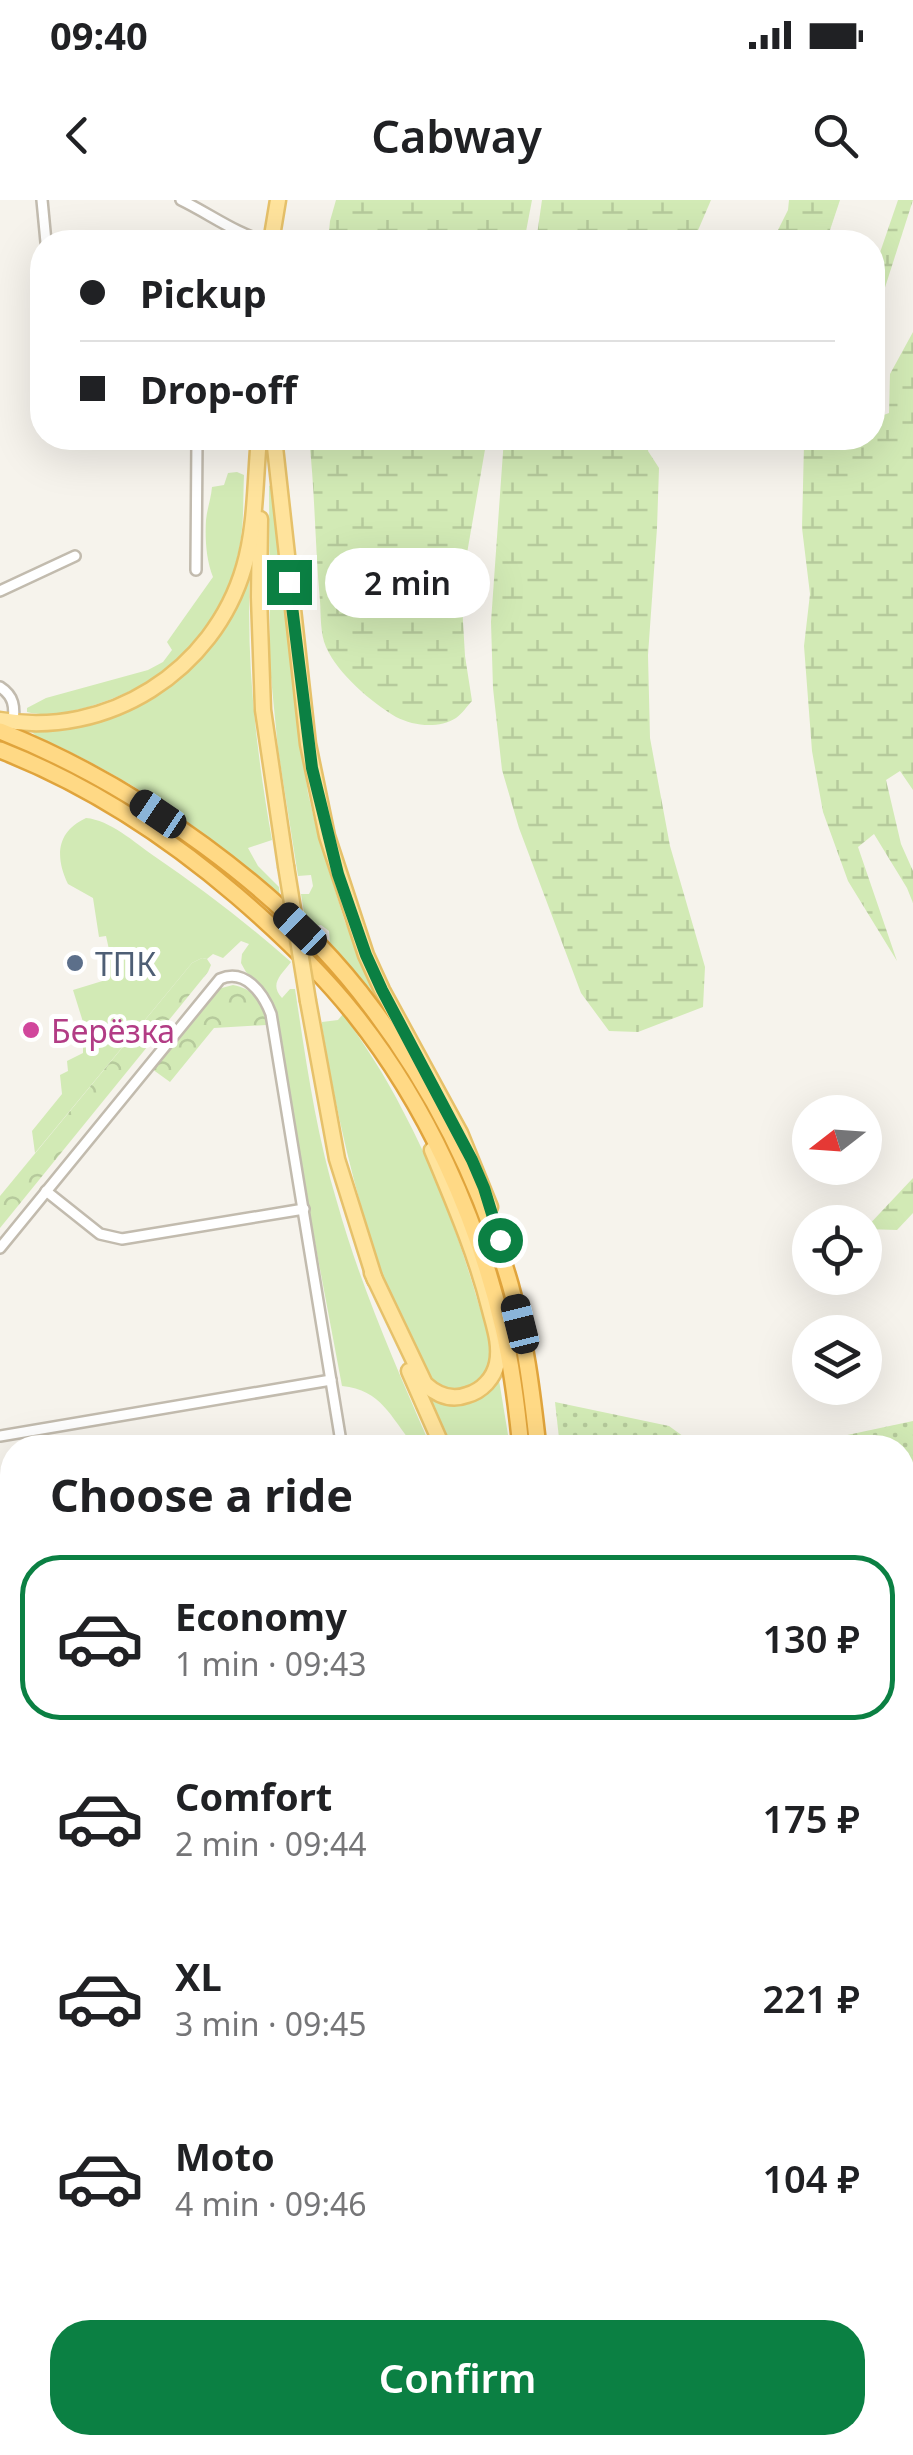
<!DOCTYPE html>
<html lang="en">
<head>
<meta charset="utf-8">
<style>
	:root { --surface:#fff; --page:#f6f6f6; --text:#202124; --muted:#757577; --line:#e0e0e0; --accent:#0b8043 }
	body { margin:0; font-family:"Noto Sans",sans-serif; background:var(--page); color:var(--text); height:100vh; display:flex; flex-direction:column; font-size:38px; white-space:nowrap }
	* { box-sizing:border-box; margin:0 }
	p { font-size:32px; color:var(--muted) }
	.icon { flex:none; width:55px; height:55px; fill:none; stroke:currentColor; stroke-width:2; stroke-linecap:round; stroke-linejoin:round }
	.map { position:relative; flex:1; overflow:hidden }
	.panel { position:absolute; left:0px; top:1235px; width:915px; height:1020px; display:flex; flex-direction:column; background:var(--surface); border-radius:40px 40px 0 0; box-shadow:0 10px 40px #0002 }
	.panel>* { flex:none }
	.guide { position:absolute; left:30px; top:30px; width:855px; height:220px; border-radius:40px; box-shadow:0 10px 40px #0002; display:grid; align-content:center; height:220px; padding:0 50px; background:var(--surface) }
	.needle { width:65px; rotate:253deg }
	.tools { position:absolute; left:792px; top:895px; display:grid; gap:20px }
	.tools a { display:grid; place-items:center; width:90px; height:90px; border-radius:50%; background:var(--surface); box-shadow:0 10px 40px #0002; font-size:50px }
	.end { position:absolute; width:45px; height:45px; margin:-22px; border:12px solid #0b8043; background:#fff; box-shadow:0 0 0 5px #fff }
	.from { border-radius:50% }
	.bubble { position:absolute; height:70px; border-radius:35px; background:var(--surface); box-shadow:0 10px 40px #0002; font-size:32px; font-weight:600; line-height:70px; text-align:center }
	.car { position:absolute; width:30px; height:60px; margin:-30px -15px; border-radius:12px; box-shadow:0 0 8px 2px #0007; background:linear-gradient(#222 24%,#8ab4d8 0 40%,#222 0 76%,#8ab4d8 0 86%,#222 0) }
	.guide b { display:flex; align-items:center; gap:35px; height:95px; font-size:38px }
	.guide b+b { border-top:2px solid var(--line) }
	.guide i { width:25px; height:25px; background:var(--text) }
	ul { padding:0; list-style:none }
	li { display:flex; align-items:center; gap:30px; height:165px; margin:0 20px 15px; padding:0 30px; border:5px solid transparent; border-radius:40px }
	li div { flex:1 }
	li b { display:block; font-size:38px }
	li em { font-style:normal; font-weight:600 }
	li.current { border-color:var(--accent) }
	li>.icon { width:90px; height:90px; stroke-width:1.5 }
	h2 { padding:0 50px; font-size:45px; line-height:120px }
	.action { display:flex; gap:20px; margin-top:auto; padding:20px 50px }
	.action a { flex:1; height:115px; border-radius:40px; background:var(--accent); color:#fff; font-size:40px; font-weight:600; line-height:115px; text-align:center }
	.status { display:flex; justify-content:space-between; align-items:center; height:70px; padding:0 50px; background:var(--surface); direction:ltr }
	.status svg { height:28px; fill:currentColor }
	header { display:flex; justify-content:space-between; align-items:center; height:130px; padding:0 50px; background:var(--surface); font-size:45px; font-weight:600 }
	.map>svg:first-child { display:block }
</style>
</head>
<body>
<div class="status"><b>09:40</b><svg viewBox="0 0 49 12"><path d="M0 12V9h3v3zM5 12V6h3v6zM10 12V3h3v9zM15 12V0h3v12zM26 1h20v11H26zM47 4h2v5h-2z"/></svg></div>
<header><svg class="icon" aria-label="back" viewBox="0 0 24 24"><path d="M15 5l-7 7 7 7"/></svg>Cabway<svg class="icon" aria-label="search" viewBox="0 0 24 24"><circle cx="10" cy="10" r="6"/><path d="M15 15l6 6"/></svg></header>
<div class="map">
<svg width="913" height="2255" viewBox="0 0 913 2255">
	<defs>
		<pattern id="forest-crowns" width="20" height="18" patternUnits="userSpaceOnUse" patternTransform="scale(2.5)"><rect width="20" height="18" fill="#d2eab5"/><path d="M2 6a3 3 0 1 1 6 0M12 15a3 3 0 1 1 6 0" fill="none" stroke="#b6ca9c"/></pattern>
		<pattern id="wetland-marsh" width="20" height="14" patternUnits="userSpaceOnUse" patternTransform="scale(2.5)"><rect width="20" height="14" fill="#d2eab5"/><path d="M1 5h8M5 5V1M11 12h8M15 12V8" fill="none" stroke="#b6ca9c"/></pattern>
		<pattern id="garden-dots" width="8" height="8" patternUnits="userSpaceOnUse" patternTransform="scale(2.5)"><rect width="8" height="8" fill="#d2eab5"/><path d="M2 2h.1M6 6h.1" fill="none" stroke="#b6ca9c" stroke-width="1.8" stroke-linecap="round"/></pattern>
	</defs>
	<rect width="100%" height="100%" fill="#f6f3ec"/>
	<g fill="#d2eab5">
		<path d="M237,272L244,275C243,296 244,317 241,337C231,414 176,478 103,502C81,510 50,518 27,512V508L46,498L148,470L163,462L172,450L167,442L213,377C206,359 205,339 206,320C207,309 211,299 212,287L224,285L228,273Z"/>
		<polygon points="271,285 293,488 308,593 318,636 345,722 379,802 330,744 329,731 321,725 315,726 305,719 301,694 309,694 313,686 311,675 298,676 278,549 270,467 269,286"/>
		<path d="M250,372C246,463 256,550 272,640L248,648L258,666L279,687L280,698C206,629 129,577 36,536L30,530C138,527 214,475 250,372Z"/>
		<path d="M86,618C110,620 134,642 154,656C202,689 247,723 291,762C281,775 269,784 282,798L290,789H295C306,861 316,933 337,1002C360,1084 394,1162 428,1240L413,1244C390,1217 382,1190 342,1186L292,920L275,812L267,794L246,772L241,763L242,754L249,744L241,741L223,758L213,754L207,759L202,758L192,763L35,953L32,931L62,894L60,875L68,871L67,861L83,853V822L73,790L109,779L103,757L110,754L106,736L99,737L93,698L68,684C55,657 56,632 86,618Z"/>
		<path d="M343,814C365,845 386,877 403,911C435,971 459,1037 478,1102C484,1121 493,1142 490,1162C489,1172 482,1180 473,1185C457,1194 445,1190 431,1181C418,1153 402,1125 391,1097C358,1009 337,919 322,826V822L338,820Z"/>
		<path d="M499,1180L510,1247H450L430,1200C462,1208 476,1205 499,1180Z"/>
	</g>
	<g fill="url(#forest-crowns)">
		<polygon points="202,758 207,759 211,765 208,772 0,1028 0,996 192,763"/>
		<path d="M233,785C254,789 266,803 266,825L214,828L170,882L152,869L218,789Z"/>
	</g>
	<g fill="url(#wetland-marsh)">
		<polygon points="336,0 532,0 524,42 328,42 330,21"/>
		<polygon points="542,0 711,0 693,42 536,42"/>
		<polygon points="789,0 840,0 826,42 772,42 788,10"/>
		<polygon points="898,0 913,0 873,125 873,73"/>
		<polygon points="913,132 913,590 900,571 886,580 901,644 913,671 913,703 907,688 874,634 858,647 897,761 848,681 823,612 812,551 804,446 810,394 802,328 804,244 805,238 872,238 873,219 889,213 890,174"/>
		<path d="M309,238H487L461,388L465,456L472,501C467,506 462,514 456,518C438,529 414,526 396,517C371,502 338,474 326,447C320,433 321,415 320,401C315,346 315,292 309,238Z"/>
		<polygon points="504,238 651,238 648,251 659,268 657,328 648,455 650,538 670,646 705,767 703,807 638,832 609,831 581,793 519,628 502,570 493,488 491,422"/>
		<polygon points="913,978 913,1013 897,1030 865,1029"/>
	</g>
	<g fill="url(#garden-dots)">
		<polygon points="555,1202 669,1226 698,1247 560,1247"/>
		<polygon points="913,1221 913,2255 671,2255 670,2243 902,2242 902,1248 791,1247"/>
	</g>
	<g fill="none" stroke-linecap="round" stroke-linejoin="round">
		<g stroke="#c2bbae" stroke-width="14">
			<g id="minor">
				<polyline points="42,0 46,42"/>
				<path d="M181,0C210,14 236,34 267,42"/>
				<polyline points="196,370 197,238"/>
				<polyline points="0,391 75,356"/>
				<path d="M0,487C14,496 15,507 13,522"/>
				<polyline points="46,991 100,1034 122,1039 304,1009"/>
				<path d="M0,1048L220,779C245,768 263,793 271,814L342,1248"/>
				<polyline points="0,1236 331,1180"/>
				<polyline points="902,1310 913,1312"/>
				<polyline points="0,1421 12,1418"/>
				<polyline points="0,1597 12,1595"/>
				<polyline points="902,1617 913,1711"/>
				<polyline points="0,1780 12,1778"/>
				<polyline points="0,1957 12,1955"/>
				<polyline points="902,1979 913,1978"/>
				<polyline points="902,2049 913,2048"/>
				<polyline points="0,2134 12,2132"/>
				<polyline points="902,2194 913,2198"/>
				<polyline points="514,2242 516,2255"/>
				<polyline points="739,2242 741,2255"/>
				<polyline points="352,2255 422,2242"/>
				<polyline points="775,2255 779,2242"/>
				<polyline points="836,2255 840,2242"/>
			</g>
		</g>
		<g stroke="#e6c16a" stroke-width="19">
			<g id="primary">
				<polyline points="271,42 278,0"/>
				<polyline points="274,238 308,544 327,636 366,755 382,790 460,933 490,1007"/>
				<polyline points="260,319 259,397 263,510 286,666"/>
				<path d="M0,520C107,539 214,471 244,367C256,326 255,280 259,238"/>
				<polyline points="308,801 337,959 375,1080"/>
				<path d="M372,1073L425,1184C437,1195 451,1201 467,1195C482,1191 494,1178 497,1163C501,1145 494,1126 490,1110C476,1054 454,1003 432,950"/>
				<polyline points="409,1171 443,1248"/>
			</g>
		</g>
		<g stroke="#e0a43c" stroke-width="20">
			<g id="trunk">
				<path d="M0,531C134,584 286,691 372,808C434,890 481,985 510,1084C525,1137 532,1192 538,1248"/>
				<path d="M0,550C87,584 167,636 237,696C280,733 320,771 355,815C426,904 477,1016 503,1128C512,1167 517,1207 521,1248"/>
				<polyline points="623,2242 624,2255"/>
				<polyline points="642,2242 643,2255"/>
			</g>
		</g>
		<use href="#minor" stroke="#fff" stroke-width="9"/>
		<use href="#primary" stroke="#ffe39c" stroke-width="14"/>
		<use href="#trunk" stroke="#ffd985" stroke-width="15"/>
		<g stroke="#e6c16a" stroke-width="19" stroke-linecap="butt">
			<polyline id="primary-bridge" points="286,666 308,801"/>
		</g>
		<use href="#primary-bridge" stroke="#ffe39c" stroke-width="14"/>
	</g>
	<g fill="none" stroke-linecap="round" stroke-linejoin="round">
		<polyline stroke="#0b8043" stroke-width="12" points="289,382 312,568 338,674 366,755 382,790 472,960 484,988 500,1040"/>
	</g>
	<circle fill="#5c6f8a" stroke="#fff" stroke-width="4" cx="75" cy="763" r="10"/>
	<circle fill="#d1479c" stroke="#fff" stroke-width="4" cx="31" cy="830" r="10"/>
	<g text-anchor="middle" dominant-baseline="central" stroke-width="10" stroke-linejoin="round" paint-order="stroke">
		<g font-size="32" fill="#4e5e75" stroke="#fff" text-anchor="start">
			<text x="95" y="763">ТПК</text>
		</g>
		<g font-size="32" fill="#b23c85" stroke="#fff" text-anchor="start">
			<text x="51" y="830">Берёзка</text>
		</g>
	</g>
</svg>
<div class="tools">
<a><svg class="needle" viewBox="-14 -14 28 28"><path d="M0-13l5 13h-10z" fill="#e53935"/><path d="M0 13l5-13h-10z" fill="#757577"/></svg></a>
<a><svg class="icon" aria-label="locate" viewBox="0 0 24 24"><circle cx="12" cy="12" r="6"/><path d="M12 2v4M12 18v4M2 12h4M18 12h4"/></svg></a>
<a><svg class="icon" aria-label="layers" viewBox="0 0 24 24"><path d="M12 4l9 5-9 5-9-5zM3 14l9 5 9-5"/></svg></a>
</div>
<i class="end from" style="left:500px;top:1040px"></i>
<i class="end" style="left:289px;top:382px"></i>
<div class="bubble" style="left:325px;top:348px;width:165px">2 min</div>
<i class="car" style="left:158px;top:614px;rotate:304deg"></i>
<i class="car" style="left:300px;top:729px;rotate:314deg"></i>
<i class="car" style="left:520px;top:1124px;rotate:346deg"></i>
<div class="guide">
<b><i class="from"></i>Pickup</b>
<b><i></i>Drop-off</b>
</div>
<section class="panel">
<h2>Choose a ride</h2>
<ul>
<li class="current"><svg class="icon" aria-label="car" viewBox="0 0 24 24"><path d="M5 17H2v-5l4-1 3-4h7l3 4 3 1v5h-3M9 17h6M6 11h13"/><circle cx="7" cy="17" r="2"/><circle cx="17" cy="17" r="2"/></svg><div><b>Economy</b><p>1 min · 09:43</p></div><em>130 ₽</em></li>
<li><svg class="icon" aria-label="car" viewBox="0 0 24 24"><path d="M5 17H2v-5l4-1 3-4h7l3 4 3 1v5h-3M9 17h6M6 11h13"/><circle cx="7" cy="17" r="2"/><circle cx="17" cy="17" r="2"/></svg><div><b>Comfort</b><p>2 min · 09:44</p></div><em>175 ₽</em></li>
<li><svg class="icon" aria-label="car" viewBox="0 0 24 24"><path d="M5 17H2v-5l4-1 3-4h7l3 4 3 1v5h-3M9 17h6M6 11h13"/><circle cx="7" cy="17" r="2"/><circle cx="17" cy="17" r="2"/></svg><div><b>XL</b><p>3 min · 09:45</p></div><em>221 ₽</em></li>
<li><svg class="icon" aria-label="car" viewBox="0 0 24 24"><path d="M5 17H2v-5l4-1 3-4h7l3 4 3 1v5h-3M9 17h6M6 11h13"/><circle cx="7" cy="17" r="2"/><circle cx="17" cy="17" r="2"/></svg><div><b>Moto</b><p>4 min · 09:46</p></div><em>104 ₽</em></li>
</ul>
<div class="action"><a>Confirm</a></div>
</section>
</div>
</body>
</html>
